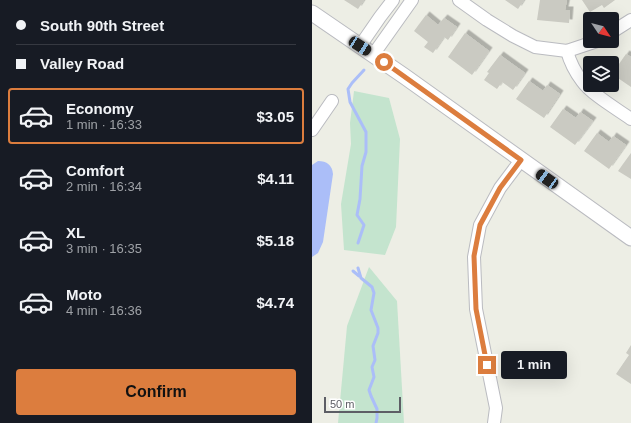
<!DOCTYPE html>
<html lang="en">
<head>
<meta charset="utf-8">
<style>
	:root { --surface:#171b24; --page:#242831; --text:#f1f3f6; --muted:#9ea1a6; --line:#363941; --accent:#dc7d3e }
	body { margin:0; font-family:Arial,sans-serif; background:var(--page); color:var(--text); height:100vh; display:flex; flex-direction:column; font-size:15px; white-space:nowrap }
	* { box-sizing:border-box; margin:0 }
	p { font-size:13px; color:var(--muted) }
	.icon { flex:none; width:22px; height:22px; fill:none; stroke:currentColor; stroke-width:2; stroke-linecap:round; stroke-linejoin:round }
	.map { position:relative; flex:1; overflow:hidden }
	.panel { display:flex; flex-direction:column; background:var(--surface); width:312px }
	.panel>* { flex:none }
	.hud { display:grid; align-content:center; height:88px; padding:0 16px; background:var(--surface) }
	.needle { width:26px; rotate:125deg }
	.fabs { position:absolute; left:271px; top:12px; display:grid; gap:8px }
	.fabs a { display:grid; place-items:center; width:36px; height:36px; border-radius:4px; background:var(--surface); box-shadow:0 4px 16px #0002; font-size:20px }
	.scale { position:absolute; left:12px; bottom:10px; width:77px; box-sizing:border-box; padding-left:4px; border:2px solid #5d5e65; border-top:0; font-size:11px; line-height:14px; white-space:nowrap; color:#5d5e65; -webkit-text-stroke:3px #fff; paint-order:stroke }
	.end { position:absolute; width:18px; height:18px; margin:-9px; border:5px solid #dc7d3e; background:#fff; box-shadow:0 0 0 2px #fff }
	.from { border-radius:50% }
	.bubble { position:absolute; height:28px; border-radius:4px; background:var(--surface); box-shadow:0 4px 16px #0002; font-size:13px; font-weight:700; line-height:28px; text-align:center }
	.car { position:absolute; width:12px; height:24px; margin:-12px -6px; border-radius:5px; box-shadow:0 0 3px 1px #0007; background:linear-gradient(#222 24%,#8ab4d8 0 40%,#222 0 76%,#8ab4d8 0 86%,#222 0) }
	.hud b { display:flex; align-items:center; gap:14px; height:38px; font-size:15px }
	.hud b+b { border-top:1px solid var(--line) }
	.hud i { width:10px; height:10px; background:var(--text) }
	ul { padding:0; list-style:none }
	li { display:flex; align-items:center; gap:12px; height:56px; margin:0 8px 6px; padding:0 8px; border:2px solid transparent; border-radius:4px }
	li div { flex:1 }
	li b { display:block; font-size:15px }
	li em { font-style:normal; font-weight:700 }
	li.current { border-color:var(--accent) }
	li>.icon { width:36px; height:36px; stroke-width:1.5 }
	.primary-button { display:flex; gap:8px; margin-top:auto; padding:8px 16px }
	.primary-button a { flex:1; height:46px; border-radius:4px; background:var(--accent); color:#111; font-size:16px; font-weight:700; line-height:46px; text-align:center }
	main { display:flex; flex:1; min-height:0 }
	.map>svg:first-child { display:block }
</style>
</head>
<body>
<main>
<section class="panel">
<div class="hud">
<b><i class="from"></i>South 90th Street</b>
<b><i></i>Valley Road</b>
</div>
<ul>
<li class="current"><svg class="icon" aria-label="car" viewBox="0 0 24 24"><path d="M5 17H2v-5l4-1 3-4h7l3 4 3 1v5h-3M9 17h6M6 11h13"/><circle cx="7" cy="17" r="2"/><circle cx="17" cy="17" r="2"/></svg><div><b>Economy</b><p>1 min · 16:33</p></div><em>$3.05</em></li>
<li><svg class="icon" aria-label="car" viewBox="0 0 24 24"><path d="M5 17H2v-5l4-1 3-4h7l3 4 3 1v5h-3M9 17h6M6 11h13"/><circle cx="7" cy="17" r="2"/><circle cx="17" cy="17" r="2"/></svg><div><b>Comfort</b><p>2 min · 16:34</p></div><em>$4.11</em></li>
<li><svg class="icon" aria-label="car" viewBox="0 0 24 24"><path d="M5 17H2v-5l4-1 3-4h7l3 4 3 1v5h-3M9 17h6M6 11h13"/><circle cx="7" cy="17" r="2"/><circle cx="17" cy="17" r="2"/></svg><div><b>XL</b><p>3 min · 16:35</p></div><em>$5.18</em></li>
<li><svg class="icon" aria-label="car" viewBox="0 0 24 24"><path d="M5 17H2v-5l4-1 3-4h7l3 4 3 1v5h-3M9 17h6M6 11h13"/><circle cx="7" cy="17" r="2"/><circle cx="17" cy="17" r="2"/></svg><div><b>Moto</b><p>4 min · 16:36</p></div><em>$4.74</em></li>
</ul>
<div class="primary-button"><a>Confirm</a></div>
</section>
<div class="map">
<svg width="319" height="423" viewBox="0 0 319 423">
	<defs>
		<filter id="shadow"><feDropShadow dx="3.5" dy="-3.5" stdDeviation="0" flood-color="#0004"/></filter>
	</defs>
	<rect width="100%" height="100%" fill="#edeee5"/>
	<g fill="#c4e4ce">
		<polygon points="42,91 77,98 88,139 84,227 73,255 32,250 29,204 39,144 38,123"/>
		<polygon points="57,267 85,301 92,423 26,423 35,326"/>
	</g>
	<path fill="#abbef8" d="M6,161C15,161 20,165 21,174L11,242L6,253L0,257V165Z"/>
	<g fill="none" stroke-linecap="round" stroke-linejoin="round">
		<g stroke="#abbef8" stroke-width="3">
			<polyline points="46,243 52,225 45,215 48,199 50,166 54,152 54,132 38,102 36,89 40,83 52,70"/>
			<polyline points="46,268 49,278 60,287 62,293 59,310 66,328 66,333 61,346 63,360 60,367 62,377 57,390 59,396 65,409 65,418 64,423"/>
			<polyline points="41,271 47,276"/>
		</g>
	</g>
	<g fill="#cacac2" filter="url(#shadow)">
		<polygon points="32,0 52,0 46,9"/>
		<polygon points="193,0 212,0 206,9"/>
		<polygon points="228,0 255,0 253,10 258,10 257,23 225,20"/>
		<polygon points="270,0 303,0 292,8 290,5 278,12"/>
		<polygon points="114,15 126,25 132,18 145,27 136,40 132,37 121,53 112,47 116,42 102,31"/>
		<polygon points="153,33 177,51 160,75 136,57"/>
		<polygon points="314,54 319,57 319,87 300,74"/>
		<polygon points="188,55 213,73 201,90 190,82 185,89 172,80 177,73 175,72"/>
		<polygon points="217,81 231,91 235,85 248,94 232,118 204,99"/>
		<polygon points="251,109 264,118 268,112 281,121 263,145 238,127"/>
		<polygon points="285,133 297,142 301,136 314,145 297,169 272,151"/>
		<polygon points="319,153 319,179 306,171"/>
		<polygon points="319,345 319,384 304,374 317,355 314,353"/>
	</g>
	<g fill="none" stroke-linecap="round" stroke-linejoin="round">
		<g stroke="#babbc0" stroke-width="14">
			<g id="minor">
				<polyline points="147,0 175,20 201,36 223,47 255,51 285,41"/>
				<polyline points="300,32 319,20"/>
				<polyline points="48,46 68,17 81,0"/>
				<path d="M255,51C258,62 263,72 270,81C279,94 305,109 319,119"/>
				<polyline points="61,55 100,0"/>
				<polyline points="0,130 20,101"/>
				<polyline points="182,423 184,408 164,309 162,257 168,225 188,188 209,160"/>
			</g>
		</g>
		<g stroke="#babbc0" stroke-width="17">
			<polyline id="tertiary" points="0,13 92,76 319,238"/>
		</g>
		<use href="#minor" stroke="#fff" stroke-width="12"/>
		<use href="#tertiary" stroke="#fff" stroke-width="15"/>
	</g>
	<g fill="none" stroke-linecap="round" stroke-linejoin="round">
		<polyline stroke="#dc7d3e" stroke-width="5" points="72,62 209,160 188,188 168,225 162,256 164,309 175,365"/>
	</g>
</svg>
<div class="fabs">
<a><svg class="needle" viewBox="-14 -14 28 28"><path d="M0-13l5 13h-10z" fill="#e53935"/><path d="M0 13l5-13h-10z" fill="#9ea1a6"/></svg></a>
<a><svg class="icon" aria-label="layers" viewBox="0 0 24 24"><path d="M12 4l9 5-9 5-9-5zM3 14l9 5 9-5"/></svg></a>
</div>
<div class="scale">50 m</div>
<i class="end from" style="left:72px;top:62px"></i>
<i class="end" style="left:175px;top:365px"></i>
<div class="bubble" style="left:189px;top:351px;width:66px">1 min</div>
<i class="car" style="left:48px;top:46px;rotate:123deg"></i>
<i class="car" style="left:235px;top:179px;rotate:305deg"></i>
</div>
</main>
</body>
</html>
